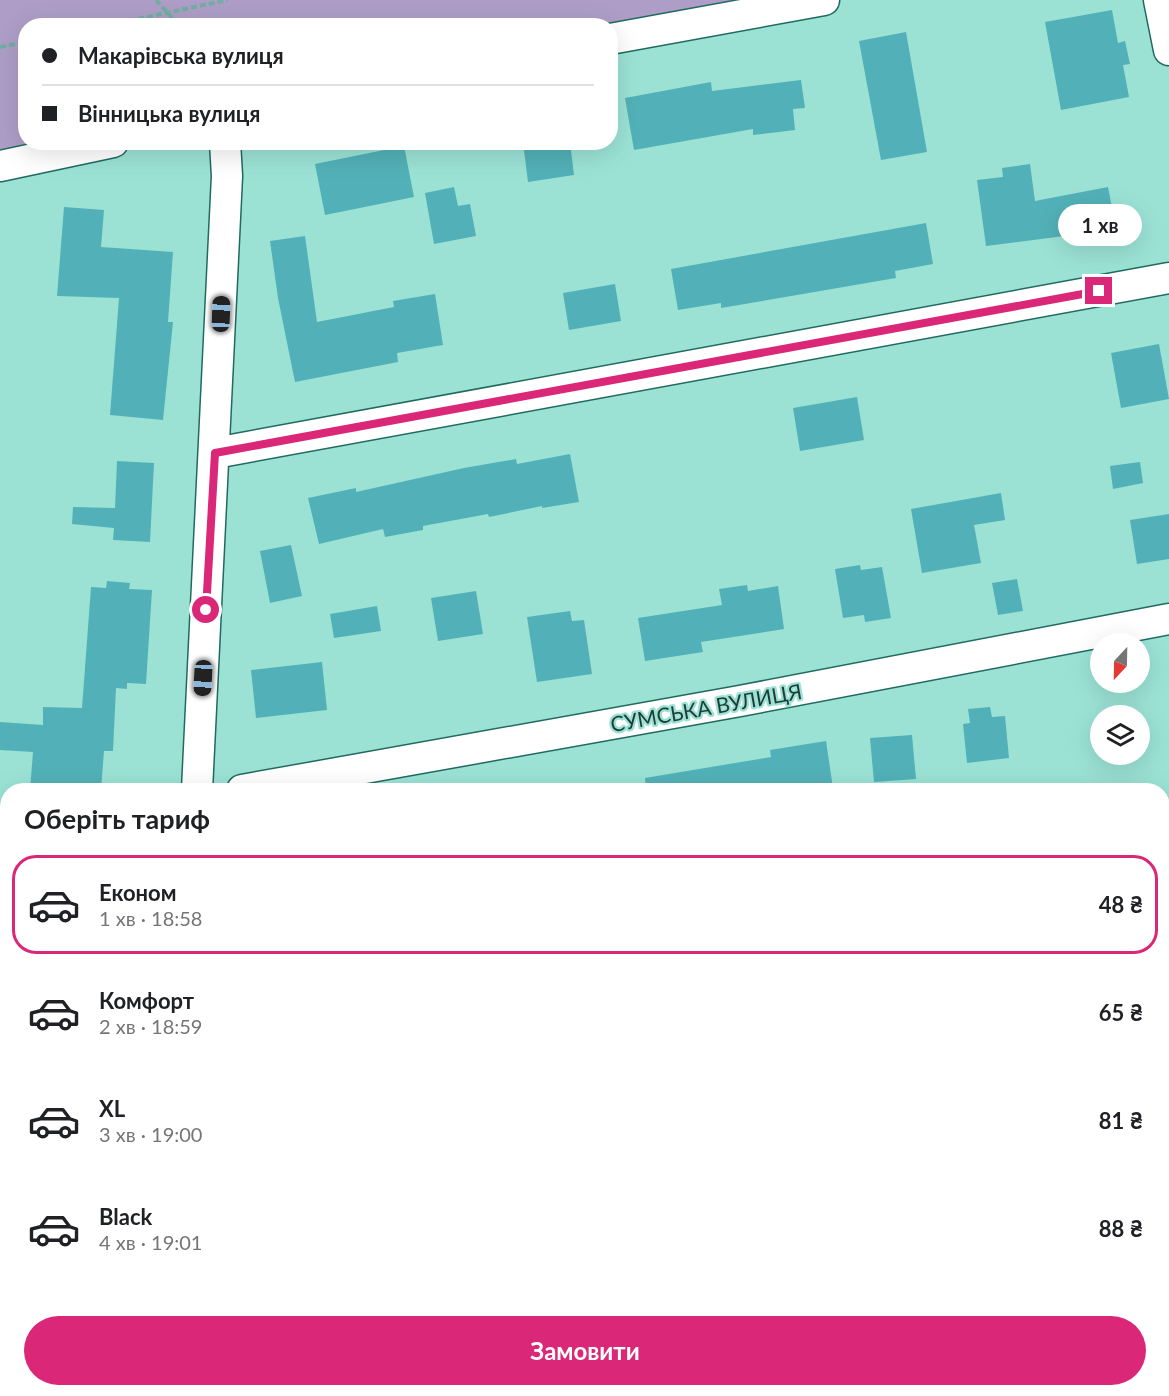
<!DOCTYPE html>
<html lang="uk">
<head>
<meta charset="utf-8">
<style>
	:root { --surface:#fff; --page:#f2f2f2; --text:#202124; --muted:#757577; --line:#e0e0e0; --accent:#db2777 }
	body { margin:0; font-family:Lato,sans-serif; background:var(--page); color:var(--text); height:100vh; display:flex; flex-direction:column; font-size:22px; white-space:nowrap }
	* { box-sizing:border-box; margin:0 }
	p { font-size:20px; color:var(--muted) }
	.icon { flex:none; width:33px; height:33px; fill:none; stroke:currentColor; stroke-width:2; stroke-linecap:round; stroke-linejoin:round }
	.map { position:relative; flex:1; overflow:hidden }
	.side { position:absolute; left:0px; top:783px; width:1170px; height:614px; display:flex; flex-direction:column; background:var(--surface); border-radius:24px 24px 0 0; box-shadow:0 6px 24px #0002 }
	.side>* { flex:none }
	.guide { position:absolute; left:18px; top:18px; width:600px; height:132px; border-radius:24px; box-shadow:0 6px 24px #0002; display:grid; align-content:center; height:132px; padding:0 24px; background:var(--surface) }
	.needle { width:39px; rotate:202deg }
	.fabs { position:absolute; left:1090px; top:633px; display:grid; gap:12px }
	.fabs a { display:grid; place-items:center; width:60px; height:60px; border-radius:50%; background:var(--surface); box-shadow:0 6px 24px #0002; font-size:30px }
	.end { position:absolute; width:27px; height:27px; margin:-14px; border:8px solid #db2777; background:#fff; box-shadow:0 0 0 3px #fff }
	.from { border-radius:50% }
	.bubble { position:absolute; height:42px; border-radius:21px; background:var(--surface); box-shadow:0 6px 24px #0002; font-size:20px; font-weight:700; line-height:42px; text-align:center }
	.car { position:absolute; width:18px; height:36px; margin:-18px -9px; border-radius:8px; box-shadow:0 0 4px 2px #0007; background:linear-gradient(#222 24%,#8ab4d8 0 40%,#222 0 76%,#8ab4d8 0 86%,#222 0) }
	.guide b { display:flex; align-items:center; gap:21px; height:57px; font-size:22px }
	.guide b+b { border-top:2px solid var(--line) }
	.guide i { width:15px; height:15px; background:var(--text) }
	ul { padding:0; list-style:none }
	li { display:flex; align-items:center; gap:18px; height:99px; margin:0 12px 9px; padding:0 12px; border:3px solid transparent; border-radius:24px }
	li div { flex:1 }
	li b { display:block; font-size:22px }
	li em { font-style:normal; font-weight:700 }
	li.selected { border-color:var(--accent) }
	li>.icon { width:54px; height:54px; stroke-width:1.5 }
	h2 { padding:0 24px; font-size:27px; line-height:72px }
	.primary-button { display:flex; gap:12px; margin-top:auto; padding:12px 24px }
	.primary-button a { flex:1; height:69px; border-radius:36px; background:var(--accent); color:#fff; font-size:24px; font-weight:700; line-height:69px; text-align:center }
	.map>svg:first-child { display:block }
</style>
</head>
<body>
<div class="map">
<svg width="1169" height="1396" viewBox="0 0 1169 1396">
	<rect width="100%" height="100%" fill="#9be2d5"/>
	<polygon fill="#ae9ec7" points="0,0 773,0 610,26 26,26 26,142 45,143 0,153"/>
	<g fill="#52b1b8">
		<polygon points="1112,10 1118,43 1125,41 1130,64 1123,65 1129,97 1061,110 1045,22"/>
		<polygon points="906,32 927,152 881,160 859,41"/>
		<polygon points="801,80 805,108 793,109 795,130 753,135 753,129 634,150 625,98 711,82 712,91"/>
		<polygon points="523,142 570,142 574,175 528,182"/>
		<polygon points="404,146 414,197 325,215 315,164"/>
		<polygon points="1030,164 1035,201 1108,187 1117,234 1073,242 1072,235 986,246 977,180 1003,177 1002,168"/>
		<polygon points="454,187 458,206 470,204 476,236 434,244 425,193"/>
		<polygon points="64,207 104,210 101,247 173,252 168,322 173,322 163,420 110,415 119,298 57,296"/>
		<polygon points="926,223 933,264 895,271 896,278 721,308 721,303 678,310 671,269"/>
		<polygon points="305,236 317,322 394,307 393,301 435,294 443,345 397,353 398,362 295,382 278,298 270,241"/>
		<polygon points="615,284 621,321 569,330 563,293"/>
		<polygon points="1159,344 1169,399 1121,408 1111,353"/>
		<polygon points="857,397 864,440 800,451 793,408"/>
		<polygon points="570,454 579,502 542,508 542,506 489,517 488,514 423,526 423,530 385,537 383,529 319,544 308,498 356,488 356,492 464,468 516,459 517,464"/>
		<polygon points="117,461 154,463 150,542 113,540 114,528 72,524 73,507 115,508"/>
		<polygon points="1140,462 1143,483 1113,489 1110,466"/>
		<polygon points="1001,493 1005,520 974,525 981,563 922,573 911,509"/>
		<polygon points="1169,514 1169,559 1137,564 1130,520"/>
		<polygon points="291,545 302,596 270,603 260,551"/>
		<polygon points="860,565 861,570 882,567 891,618 865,622 864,615 843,618 835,569"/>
		<polygon points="1017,579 1023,611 998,615 992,583"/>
		<polygon points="107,581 130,583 129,589 152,590 146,684 127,683 127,689 116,688 113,751 104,751 101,790 30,790 33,752 0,750 0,722 43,725 43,707 82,708 91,587 106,588"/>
		<polygon points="747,585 748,591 778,586 784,629 701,642 703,652 645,661 638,618 722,605 719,589"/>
		<polygon points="476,591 483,634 438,641 431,598"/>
		<polygon points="377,606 381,631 334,638 330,614"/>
		<polygon points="570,611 572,621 584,620 592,674 537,682 527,617"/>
		<polygon points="322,662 327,710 256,718 251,670"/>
		<polygon points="990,707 992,717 1005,716 1009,758 967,763 963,724 970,723 968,709"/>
		<polygon points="912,735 916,779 874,782 870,738"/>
		<polygon points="826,741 833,788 818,790 646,790 645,778 771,757 770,750"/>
	</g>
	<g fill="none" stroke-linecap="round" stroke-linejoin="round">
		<g stroke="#206a60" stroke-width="33">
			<g id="street">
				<polyline points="1159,0 1169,50"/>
				<polyline points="610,39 824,0"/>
				<polyline points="0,166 113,142"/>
				<polyline points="215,453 1169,278"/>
				<polyline points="197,790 227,176 225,142"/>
				<polyline points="242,790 740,701 1169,619"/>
				<polyline points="1162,959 1169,958"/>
				<polyline points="1162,1364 1169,1363"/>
				<polyline points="0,1377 8,1378"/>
				<polyline points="228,1389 347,1396"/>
				<polyline points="167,1396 168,1389"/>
				<polyline points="981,1396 1021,1389"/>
			</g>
		</g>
		<g stroke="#73ada3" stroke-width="4" stroke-dasharray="6 3" stroke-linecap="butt">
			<polyline points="156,0 180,26"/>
			<polyline points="103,26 228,0"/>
			<polyline points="0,47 26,42"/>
			<polyline points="1145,1389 1146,1396"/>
		</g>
		<use href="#street" stroke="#fff" stroke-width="30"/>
	</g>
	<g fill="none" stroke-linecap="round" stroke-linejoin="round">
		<polyline stroke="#db2777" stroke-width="8" points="206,610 215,453 1099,291"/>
	</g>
	<g text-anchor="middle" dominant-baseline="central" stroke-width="4.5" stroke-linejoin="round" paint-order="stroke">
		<g font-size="21" fill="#1f3c37" stroke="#9be2d5">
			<text transform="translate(706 707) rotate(-10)">СУМСЬКА ВУЛИЦЯ</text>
		</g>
	</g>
</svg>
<div class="fabs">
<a><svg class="needle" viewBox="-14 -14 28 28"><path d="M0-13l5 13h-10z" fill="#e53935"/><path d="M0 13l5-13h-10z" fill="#757577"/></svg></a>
<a><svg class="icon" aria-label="layers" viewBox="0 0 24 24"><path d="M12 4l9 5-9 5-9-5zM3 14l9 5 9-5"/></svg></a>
</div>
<i class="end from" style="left:206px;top:610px"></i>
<i class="end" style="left:1099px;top:291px"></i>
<div class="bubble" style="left:1058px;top:204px;width:84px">1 хв</div>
<i class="car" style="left:221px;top:314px;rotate:2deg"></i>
<i class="car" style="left:203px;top:678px;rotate:183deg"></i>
<div class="guide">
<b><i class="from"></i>Макарівська вулиця</b>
<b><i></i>Вінницька вулиця</b>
</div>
<section class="side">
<h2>Оберіть тариф</h2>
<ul>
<li class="selected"><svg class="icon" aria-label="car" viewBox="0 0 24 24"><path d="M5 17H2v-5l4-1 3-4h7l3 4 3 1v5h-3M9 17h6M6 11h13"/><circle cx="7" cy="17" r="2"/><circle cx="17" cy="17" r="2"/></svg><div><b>Економ</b><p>1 хв · 18:58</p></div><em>48 ₴</em></li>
<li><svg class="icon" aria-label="car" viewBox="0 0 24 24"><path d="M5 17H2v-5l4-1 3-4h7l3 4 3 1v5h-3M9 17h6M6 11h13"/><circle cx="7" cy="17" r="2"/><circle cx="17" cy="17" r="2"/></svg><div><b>Комфорт</b><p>2 хв · 18:59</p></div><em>65 ₴</em></li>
<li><svg class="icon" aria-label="car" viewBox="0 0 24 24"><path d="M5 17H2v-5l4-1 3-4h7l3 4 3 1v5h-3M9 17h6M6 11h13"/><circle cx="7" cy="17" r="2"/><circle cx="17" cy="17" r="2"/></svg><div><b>XL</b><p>3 хв · 19:00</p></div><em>81 ₴</em></li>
<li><svg class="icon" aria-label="car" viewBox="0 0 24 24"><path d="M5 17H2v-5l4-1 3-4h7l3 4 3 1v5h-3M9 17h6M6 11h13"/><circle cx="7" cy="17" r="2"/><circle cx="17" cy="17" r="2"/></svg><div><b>Black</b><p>4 хв · 19:01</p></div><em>88 ₴</em></li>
</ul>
<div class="primary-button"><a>Замовити</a></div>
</section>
</div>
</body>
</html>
